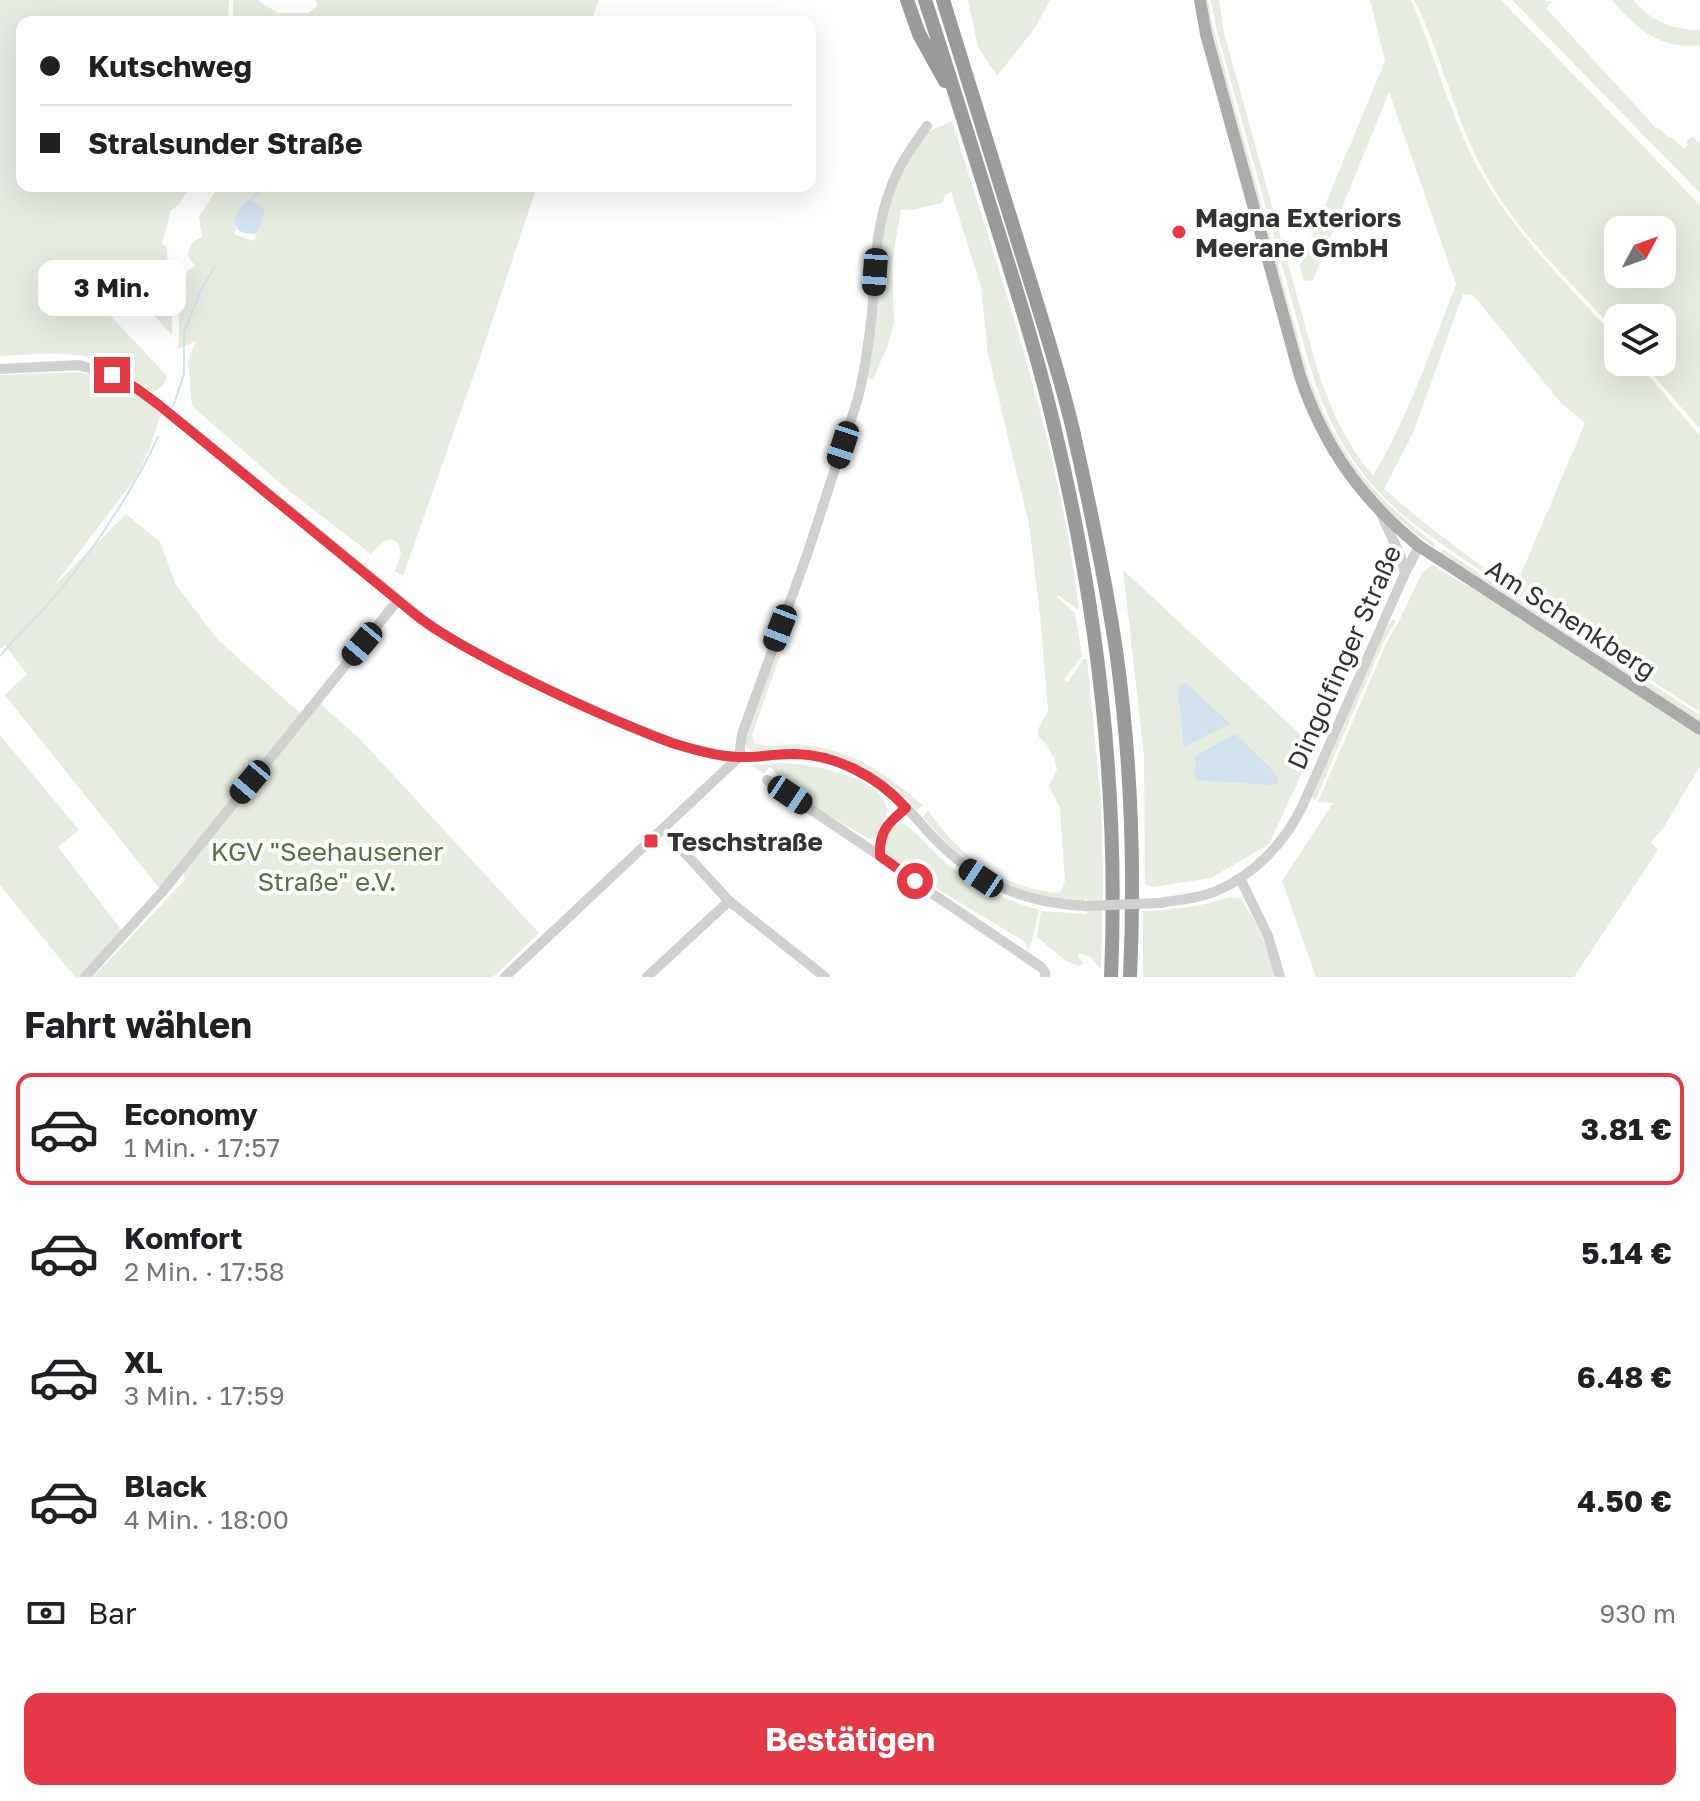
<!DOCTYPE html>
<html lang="de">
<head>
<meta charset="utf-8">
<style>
	:root { --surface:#fff; --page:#f2f2f2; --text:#202124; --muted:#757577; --line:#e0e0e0; --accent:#e63946 }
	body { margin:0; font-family:"Golos Text",sans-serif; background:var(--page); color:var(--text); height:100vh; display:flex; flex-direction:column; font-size:30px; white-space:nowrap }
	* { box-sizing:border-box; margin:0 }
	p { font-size:26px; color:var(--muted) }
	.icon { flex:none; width:44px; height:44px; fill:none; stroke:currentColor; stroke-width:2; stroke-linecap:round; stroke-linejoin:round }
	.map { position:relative; height:977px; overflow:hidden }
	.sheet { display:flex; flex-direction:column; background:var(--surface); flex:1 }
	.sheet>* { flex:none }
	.top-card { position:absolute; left:16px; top:16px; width:800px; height:176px; border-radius:16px; box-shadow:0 8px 32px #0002; display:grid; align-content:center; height:176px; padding:0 24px; background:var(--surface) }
	.needle { width:52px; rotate:49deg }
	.controls { position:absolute; left:1604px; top:216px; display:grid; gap:16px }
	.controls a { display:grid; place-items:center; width:72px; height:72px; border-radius:16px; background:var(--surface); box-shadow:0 8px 32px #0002; font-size:40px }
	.end { position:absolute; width:36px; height:36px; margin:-18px; border:10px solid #e63946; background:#fff; box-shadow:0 0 0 4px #fff }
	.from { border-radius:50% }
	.bubble { position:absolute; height:56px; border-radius:16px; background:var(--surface); box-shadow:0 8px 32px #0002; font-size:26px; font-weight:700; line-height:56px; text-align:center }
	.car { position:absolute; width:24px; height:48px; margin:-24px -12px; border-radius:10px; box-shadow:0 0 6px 2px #0007; background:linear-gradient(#222 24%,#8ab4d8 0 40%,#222 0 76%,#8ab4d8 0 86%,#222 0) }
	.top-card b { display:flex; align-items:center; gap:28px; height:76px; font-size:30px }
	.top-card b+b { border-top:2px solid var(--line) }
	.top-card i { width:20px; height:20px; background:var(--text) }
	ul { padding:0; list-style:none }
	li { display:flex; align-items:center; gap:24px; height:112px; margin:0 16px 12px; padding:0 8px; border:4px solid transparent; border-radius:16px }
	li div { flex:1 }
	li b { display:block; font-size:30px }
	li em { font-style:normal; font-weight:700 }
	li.active { border-color:var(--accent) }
	li>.icon { width:72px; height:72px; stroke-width:1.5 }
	h2 { padding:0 24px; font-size:36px; line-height:96px }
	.pay { display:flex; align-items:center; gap:20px; height:88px; padding:0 24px; font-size:30px }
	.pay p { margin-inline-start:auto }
	.action { display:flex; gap:16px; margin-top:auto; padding:16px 24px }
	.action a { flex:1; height:92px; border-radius:16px; background:var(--accent); color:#fff; font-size:32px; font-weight:700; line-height:92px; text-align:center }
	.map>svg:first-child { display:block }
</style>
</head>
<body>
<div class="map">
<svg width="1700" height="977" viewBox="0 0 1700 977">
	<rect width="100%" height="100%" fill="#fff"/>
	<g fill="#e6ecdf" fill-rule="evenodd">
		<path d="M0,0H229L228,22H22V186H190L179,205L171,210L162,243L167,248L168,275L164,280L167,298L172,299V335L152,313H136L102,307L167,376L164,384L153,393C138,382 122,371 105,363C73,349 34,355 0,356Z"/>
		<polygon points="233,0 259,0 260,2 278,13 308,13 318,5 315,0 599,0 591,22 233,22"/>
		<polygon points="968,0 1050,0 1035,28 997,76 978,47"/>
		<path d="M1204,0H1208L1212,23L1308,374C1337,453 1369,493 1435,544L1434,548C1390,515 1351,477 1326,427C1317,410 1312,392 1305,374L1209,28Z"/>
		<path d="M1211,0H1219L1223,29L1318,372C1331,410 1347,445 1373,476C1409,416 1431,349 1456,284L1389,92L1313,280L1303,281L1300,265L1385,61L1370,0H1411C1436,57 1451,121 1482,175C1517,237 1571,288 1618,340V362H1637L1700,436V712C1652,681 1604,649 1556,619C1526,600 1497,582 1468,562C1431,537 1393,512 1365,476C1340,446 1324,410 1312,373L1217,31ZM1463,294L1473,295L1561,403L1585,423L1515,588C1469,559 1425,524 1384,489L1413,433Z"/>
		<path d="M1414,0H1501L1700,205V429L1642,362H1662V318H1618V334C1572,283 1515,231 1483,170C1454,116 1442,54 1414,0ZM1618,230H1662V274H1618Z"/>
		<polygon points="1512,0 1545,0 1547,2 1554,0 1546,8 1656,128 1658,127 1669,138 1672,137 1683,149 1688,145 1686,142 1693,136 1698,142 1700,141 1700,193"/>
		<path d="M1612,0H1633C1650,21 1673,30 1700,30V45C1660,50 1635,28 1612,0Z"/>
		<path d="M952,121C1002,282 1059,442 1079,610L1058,595L1057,597L1075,613L1082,656L1064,680L1068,682L1084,659H1087L1101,801L1103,884L1101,969L1089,956L1079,953L1078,956L1084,964L1079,966L1066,961L1037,937L1041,911L1087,914V899H1085V902C1011,899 970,872 923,817L928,810C958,856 1004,889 1060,893L1065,881L1060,808L1049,786L1057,769L1054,758L1046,744L1039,737L1038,733L1039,727L1048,711L1040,615L1029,524L988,354L981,286L951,192L945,195L942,203L911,210L901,209L892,262L894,323L888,345L873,380L867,378L883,218L898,176L928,132Z"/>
		<path d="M219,186H537L479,360L403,576L395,571L401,553L398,543L392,539L383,542L371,554L288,490L192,406L188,361L196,341L178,349L179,323L177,297L188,270L195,266L188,256C189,245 192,241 202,237L199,217ZM251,200L262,206L259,229L255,234L257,237L253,241L234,234L236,230L234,220Z"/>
		<path d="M46,373C61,373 76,372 90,374C117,377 141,398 161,414L150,447L137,476L52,588L126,514L160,542L176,585L218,640L301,714L318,702L359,738L539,933L493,977H93L185,880L182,868L159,888L5,695L27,674L5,645L0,649V375Z"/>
		<polygon points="1443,549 1502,589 1700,715 1700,723 1440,553"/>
		<polygon points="1432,565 1506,608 1700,733 1700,766 1664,827 1651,842 1658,850 1574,977 1562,977 1562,975 1561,977 1316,977 1282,881 1333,803 1318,802 1386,644 1399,621 1422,573"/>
		<polygon points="1123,570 1314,747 1269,844 1211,878 1153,887 1145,884 1144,756"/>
		<polygon points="1392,619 1396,621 1383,643 1315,801 1312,797 1380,641"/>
		<path d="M773,655L780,656L752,735L754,743C768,749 787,743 803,745C855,750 884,773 923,805L917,810L893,786L860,767L781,749L752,751L747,748L744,736Z"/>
		<polygon points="0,735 79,830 58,847 122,931 79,977 75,977 0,885"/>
		<path d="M778,763C806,762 867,774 883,799C885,802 886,806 888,810L876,837L869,839C841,822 810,807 785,787C777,780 778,771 769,767L764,774L750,765Z"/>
		<path d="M901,822C919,833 931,851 948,865C975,887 1005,900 1039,910L1031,944L1026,954L1025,953L1027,948L1025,942L936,888L934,892L930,884L887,857C880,841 886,831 901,822Z"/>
		<path d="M1229,897L1241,899C1259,925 1267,947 1276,977H1143V911C1173,910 1201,907 1229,897Z"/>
	</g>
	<g fill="#cfe2ee">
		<path d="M251,200L262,206L265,210L259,229L255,234C242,233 237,233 234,220C238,212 242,202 251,200Z"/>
		<polygon points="1186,683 1230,724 1184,747 1178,692 1180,686"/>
		<polygon points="1235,734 1274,771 1278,779 1276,784 1272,785 1197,780 1194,777 1196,763 1194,757"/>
	</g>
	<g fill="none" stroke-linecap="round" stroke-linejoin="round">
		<g stroke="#cfe2ee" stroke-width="2">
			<polyline points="251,200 262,186"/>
			<polyline points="173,407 184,374 184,332 201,290 215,266"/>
			<path d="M0,656C21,631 46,609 66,583C101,538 134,488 158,437"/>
		</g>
		<g stroke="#d0d0d0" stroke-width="10">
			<path d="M0,369L79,365L112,375L136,388L193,432L433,628C489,661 547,690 607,716C634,728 662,741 692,749C707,752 724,757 740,757C756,758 772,754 788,754C816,753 845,763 869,777C894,791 912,814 931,835C976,882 1021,903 1086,906"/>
			<polyline points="1380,512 1401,557 1405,573"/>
			<polyline points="767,780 880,856"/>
			<path d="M906,808C888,823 879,830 880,856L933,894L1041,967L1045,972V977"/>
			<polyline points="663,829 729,901 825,977"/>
			<polyline points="1240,878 1268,936 1280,977"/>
			<path d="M1159,903C1177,900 1196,899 1214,892C1253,876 1283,845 1302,807L1405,573L1419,546"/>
			<polyline points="85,977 162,892 398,600"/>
			<path d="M505,977L739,757L742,734L808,552L858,398C865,370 869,341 872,312C875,272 875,229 890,190C898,166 912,147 927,126"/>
			<polyline points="647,977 729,901"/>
		</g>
		<path stroke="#ababab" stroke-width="12" d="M1200,0L1206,34L1300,376C1324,447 1361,499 1419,546L1700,729"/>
		<g stroke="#9a9a9a" stroke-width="14">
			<polyline points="907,0 919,34 945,81"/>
			<path d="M925,0C951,79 975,158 1000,237C1020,301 1040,365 1055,430C1098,609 1119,793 1111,977"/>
			<path d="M943,0C970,85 996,170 1022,255C1040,313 1059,371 1073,430C1089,502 1105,576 1116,650C1131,757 1135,869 1130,977"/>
		</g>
		<polyline stroke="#d0d0d0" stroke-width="10" points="1086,906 1159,903"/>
	</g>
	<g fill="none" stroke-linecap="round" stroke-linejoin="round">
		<path stroke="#e63946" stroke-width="10" d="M112,375L136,388L159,405L417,616C445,637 476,653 508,670C561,697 616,722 672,743C693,749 718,757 740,757C757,758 773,754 790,754C834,753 877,776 906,808C888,823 879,831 880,856L915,881"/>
	</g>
	<g fill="#e63946" stroke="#fff" stroke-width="3">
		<circle cx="1179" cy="232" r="8"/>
		<rect x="643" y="833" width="16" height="16" rx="4"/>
	</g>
	<g text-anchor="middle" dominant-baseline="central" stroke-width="8" stroke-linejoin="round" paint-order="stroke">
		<g font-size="26" font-weight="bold" fill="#333" stroke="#fff" text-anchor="start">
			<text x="1195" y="217">Magna Exteriors<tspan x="1195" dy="30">Meerane GmbH</tspan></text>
			<text x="667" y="841">Teschstraße</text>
		</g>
		<g font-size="26" fill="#333" stroke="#fff">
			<text transform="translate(1571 619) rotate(33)">Am Schenkberg</text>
			<text transform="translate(1344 657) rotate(-66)">Dingolfinger Straße</text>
		</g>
		<g font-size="26" fill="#56703f" stroke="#fff">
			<text x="327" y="851">KGV "Seehausener<tspan x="327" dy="30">Straße" e.V.</tspan></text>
		</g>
	</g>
</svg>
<div class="controls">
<a><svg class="needle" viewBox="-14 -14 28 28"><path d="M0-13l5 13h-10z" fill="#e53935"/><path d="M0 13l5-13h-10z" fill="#757577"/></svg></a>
<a><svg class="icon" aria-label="layers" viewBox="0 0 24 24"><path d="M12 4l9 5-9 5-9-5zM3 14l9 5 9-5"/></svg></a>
</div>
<i class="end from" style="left:915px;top:881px"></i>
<i class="end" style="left:112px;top:375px"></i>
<div class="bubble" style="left:38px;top:260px;width:148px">3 Min.</div>
<i class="car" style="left:875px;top:272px;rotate:184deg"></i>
<i class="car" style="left:843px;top:445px;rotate:198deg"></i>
<i class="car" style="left:780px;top:628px;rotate:201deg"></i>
<i class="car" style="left:362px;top:644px;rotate:220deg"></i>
<i class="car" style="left:250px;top:782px;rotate:220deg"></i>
<i class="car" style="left:790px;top:795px;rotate:124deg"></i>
<i class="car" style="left:981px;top:878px;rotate:304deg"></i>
<div class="top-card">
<b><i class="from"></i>Kutschweg</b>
<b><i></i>Stralsunder Straße</b>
</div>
</div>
<section class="sheet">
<h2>Fahrt wählen</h2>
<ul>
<li class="active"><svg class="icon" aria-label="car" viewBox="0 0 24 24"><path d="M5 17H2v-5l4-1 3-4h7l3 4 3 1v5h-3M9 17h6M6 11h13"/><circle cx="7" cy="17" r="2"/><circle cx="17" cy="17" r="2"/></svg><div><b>Economy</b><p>1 Min. · 17:57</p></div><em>3.81 €</em></li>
<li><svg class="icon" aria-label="car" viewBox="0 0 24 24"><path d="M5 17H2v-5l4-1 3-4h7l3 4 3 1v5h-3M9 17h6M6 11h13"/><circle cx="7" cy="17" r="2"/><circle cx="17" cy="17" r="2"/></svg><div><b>Komfort</b><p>2 Min. · 17:58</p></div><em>5.14 €</em></li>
<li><svg class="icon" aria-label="car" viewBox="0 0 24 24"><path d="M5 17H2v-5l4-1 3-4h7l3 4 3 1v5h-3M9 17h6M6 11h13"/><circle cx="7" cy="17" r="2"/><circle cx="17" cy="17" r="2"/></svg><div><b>XL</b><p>3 Min. · 17:59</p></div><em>6.48 €</em></li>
<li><svg class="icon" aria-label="car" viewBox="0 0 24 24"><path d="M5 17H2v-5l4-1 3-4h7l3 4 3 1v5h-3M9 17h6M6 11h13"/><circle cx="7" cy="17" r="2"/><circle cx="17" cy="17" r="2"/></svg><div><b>Black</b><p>4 Min. · 18:00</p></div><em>4.50 €</em></li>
</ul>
<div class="pay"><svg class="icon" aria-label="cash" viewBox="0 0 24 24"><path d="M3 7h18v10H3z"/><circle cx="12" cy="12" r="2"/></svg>Bar<p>930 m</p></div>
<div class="action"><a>Bestätigen</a></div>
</section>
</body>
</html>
